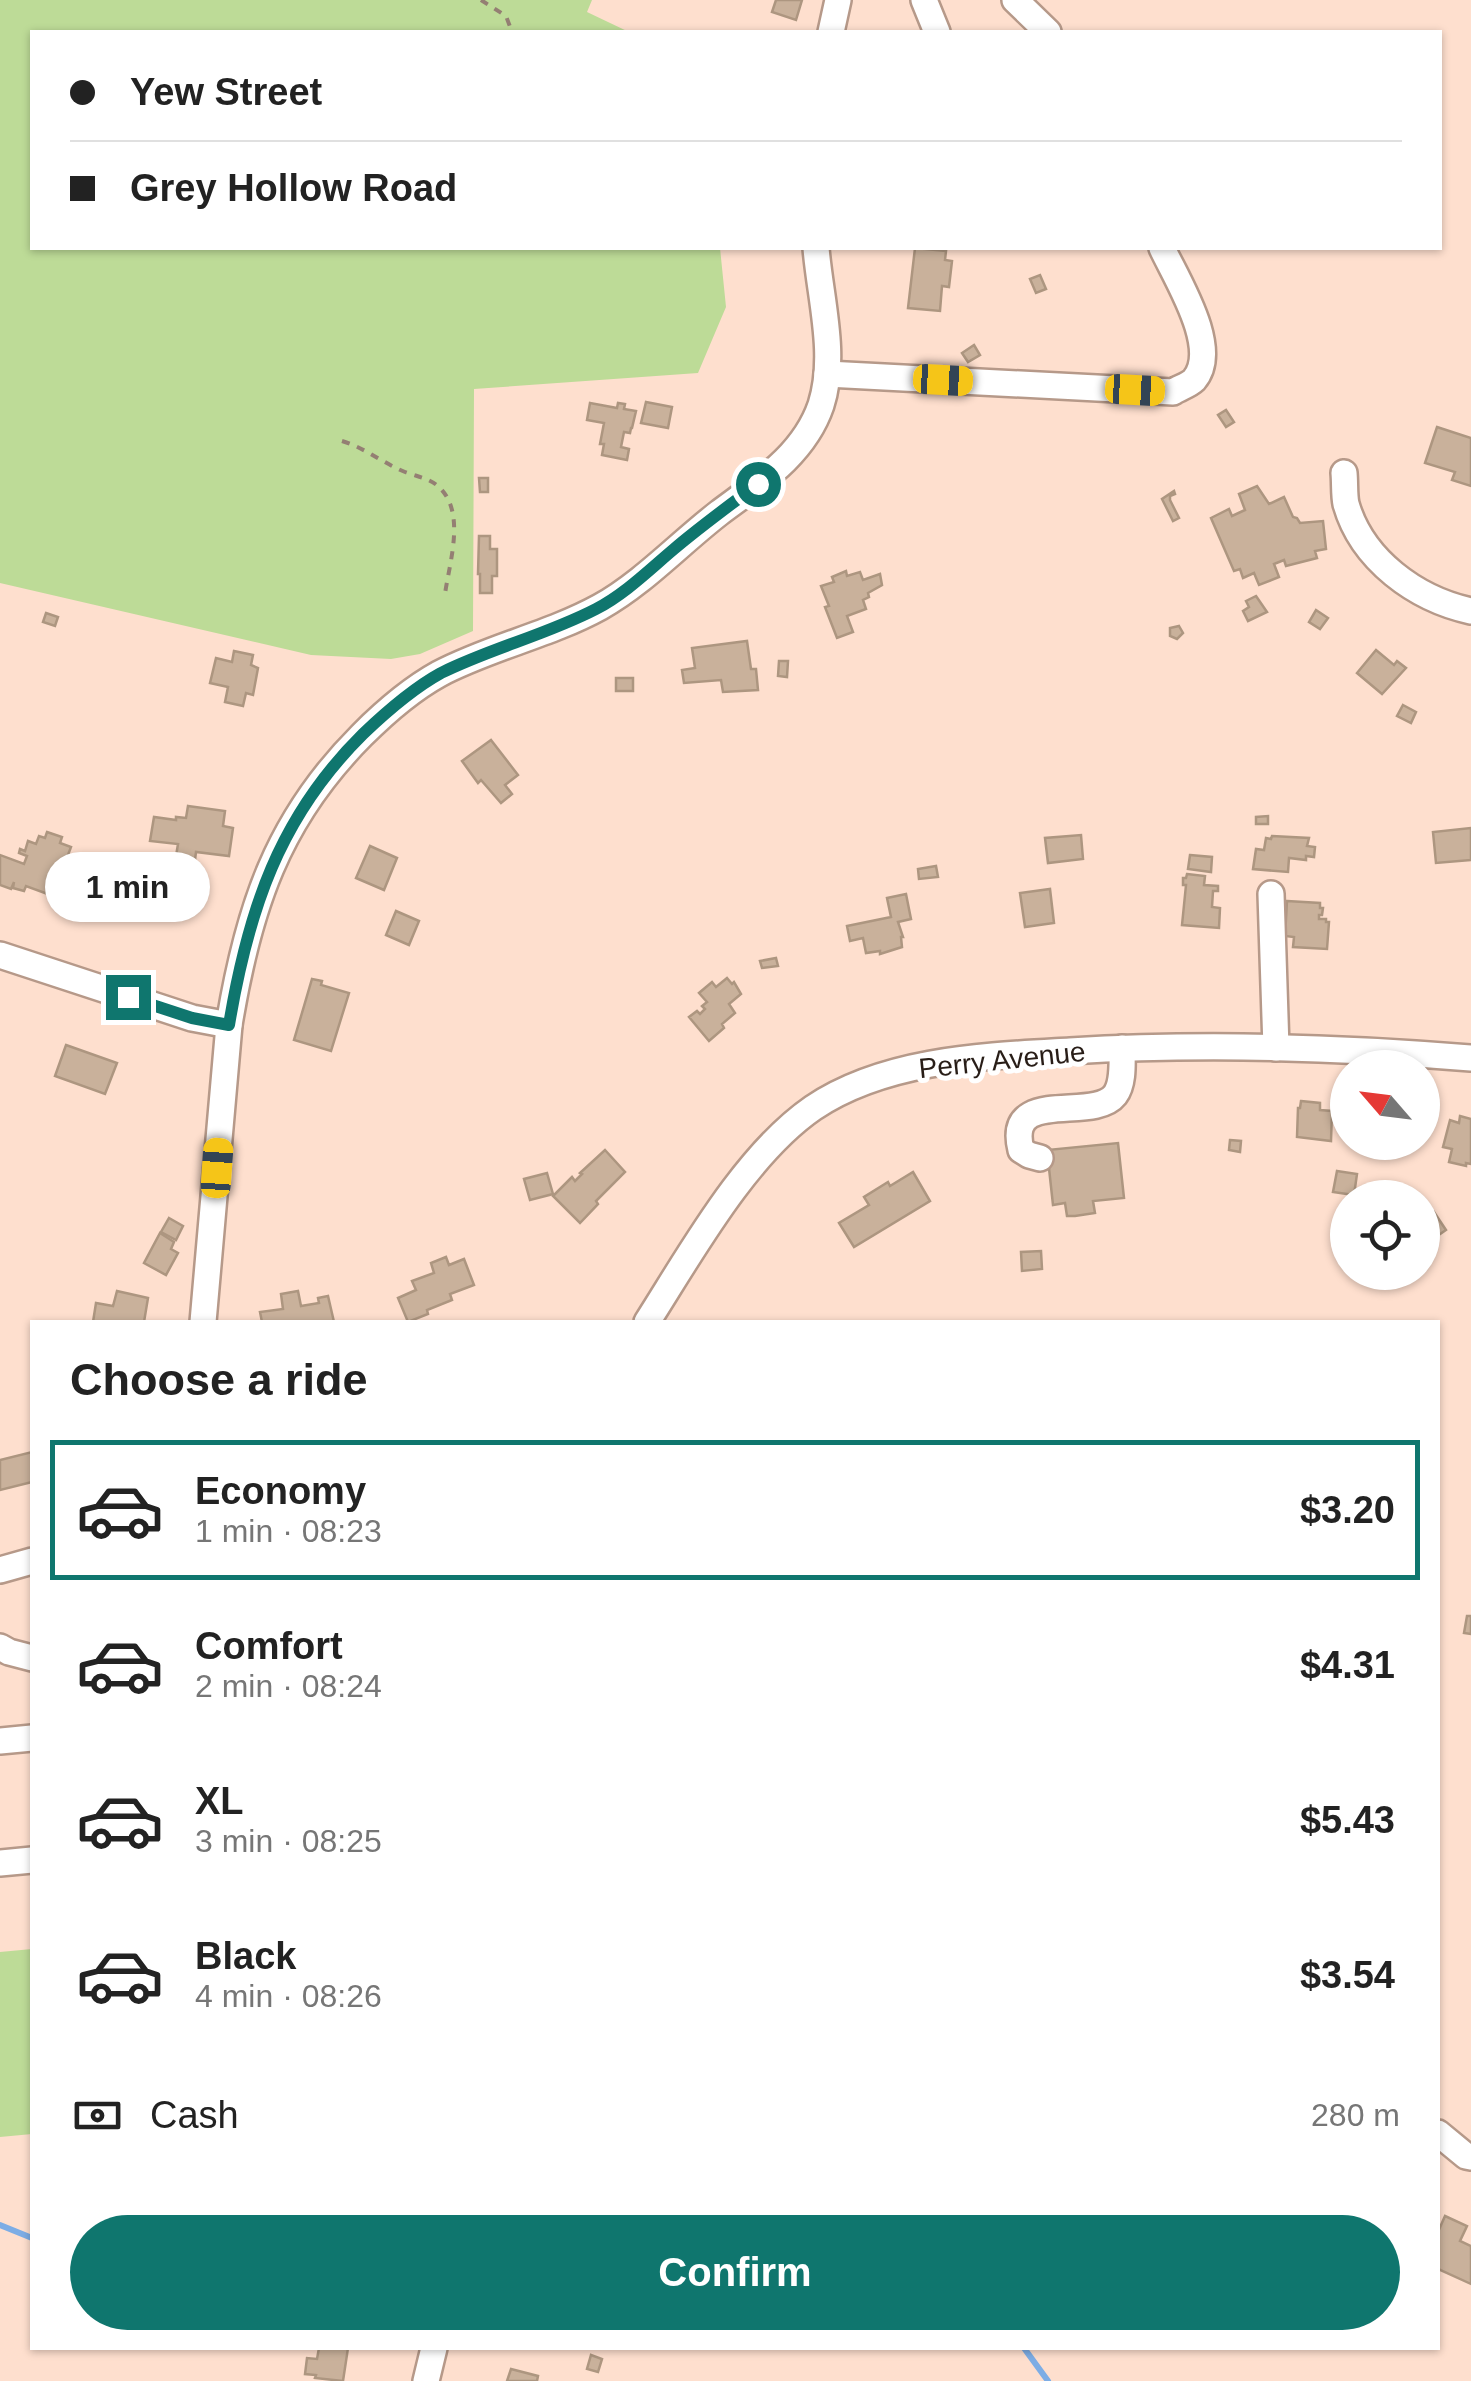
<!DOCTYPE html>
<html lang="en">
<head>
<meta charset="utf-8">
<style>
	:root { --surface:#fff; --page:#f2f2f2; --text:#222; --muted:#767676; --line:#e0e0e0; --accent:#0f766e }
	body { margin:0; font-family:Arial,sans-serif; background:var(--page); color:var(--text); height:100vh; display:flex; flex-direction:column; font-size:38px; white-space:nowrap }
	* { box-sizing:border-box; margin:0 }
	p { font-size:32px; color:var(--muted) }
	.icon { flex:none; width:55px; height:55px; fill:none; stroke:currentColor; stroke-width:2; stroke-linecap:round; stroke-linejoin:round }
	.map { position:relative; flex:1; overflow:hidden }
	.details { position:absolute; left:30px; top:1320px; width:1410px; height:1030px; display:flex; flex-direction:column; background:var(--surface); border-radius:0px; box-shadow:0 2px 8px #0004 }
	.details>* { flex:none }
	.hud { position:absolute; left:30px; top:30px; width:1412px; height:220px; border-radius:0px; box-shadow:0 2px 8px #0004; display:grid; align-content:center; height:220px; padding:0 40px; background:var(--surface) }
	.needle { width:65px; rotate:298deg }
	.controls { position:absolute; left:1330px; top:1050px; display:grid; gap:20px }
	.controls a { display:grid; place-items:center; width:110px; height:110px; border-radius:50%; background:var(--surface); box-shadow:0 2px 8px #0004; font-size:50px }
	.end { position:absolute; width:45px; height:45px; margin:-22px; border:12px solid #0f766e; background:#fff; box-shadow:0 0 0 5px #fff }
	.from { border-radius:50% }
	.bubble { position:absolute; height:70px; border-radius:35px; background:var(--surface); box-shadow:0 2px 8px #0004; font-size:32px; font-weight:700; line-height:70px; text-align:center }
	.car { position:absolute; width:30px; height:60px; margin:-30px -15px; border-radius:12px; box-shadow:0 0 8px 2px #0007; background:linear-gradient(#f5c518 24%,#345 0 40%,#f5c518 0 76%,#345 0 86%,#f5c518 0) }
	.hud b { display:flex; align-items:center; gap:35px; height:95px; font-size:38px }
	.hud b+b { border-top:2px solid var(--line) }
	.hud i { width:25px; height:25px; background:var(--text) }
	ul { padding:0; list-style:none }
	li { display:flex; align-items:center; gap:30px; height:140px; margin:0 20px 15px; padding:0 20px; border:5px solid transparent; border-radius:0px }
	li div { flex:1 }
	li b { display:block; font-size:38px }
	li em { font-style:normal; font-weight:700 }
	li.active { border-color:var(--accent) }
	li>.icon { width:90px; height:90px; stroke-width:1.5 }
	h2 { padding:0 40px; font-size:45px; line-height:120px }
	.pay { display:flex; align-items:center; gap:25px; height:110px; padding:0 40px; font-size:38px }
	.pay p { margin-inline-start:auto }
	.cta { display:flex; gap:20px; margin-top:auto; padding:20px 40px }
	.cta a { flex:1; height:115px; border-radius:60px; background:var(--accent); color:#fff; font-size:40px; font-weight:700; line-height:115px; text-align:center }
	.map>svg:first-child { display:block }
</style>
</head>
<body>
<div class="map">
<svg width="1471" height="2381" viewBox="0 0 1471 2381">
	<rect width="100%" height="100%" fill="#fedfce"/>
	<g fill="#bddb97">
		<polygon points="0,0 592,0 587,12 629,32 32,32 32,248 720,248 726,307 698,373 474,389 473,631 420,654 391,659 311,655 0,583"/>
		<polygon points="32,1949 32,2134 0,2137 0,1952"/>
	</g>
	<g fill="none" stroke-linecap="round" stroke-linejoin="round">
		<g stroke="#7dade5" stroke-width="6">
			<polyline points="0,2225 32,2238"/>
			<polyline points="1024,2348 1048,2381"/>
		</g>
	</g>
	<g fill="#c9b19b" stroke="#ad9680" stroke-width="2.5">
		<polygon points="776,0 802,0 796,20 772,12"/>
		<polygon points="915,248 946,251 945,260 952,261 949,287 942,286 940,311 908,308"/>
		<polygon points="1040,275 1046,289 1036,293 1030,279"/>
		<polygon points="974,345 980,355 968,362 962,353"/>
		<polygon points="646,402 672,407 668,428 641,423"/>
		<polygon points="590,403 617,408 618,403 625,404 624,409 636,411 632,428 631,428 630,433 624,432 621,447 629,449 627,460 602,455 604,444 600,444 604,423 587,420"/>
		<polygon points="1226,410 1234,422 1226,427 1218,415"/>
		<polygon points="1437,427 1471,438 1471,486 1452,480 1455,472 1425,463"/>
		<polygon points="479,478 488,478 488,492 480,492"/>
		<polygon points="1257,486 1269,504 1284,497 1293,517 1297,518 1300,523 1323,521 1326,549 1315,551 1317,558 1286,566 1284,560 1274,564 1279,577 1259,585 1254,573 1243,578 1240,569 1234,571 1211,518 1229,509 1232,516 1245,510 1239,494"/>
		<polygon points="1174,491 1175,494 1170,496 1170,500 1179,518 1173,521 1162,499"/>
		<polygon points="479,536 490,536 490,549 497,549 497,576 492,576 492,593 480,593 480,574 478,574"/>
		<polygon points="846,571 847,576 860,572 863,580 880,574 882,585 868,593 869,597 863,600 866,609 847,616 853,632 837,638 825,607 829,606 821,586 834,582 832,577"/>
		<polygon points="1256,596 1267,612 1248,621 1243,611 1249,607 1246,601"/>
		<polygon points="1316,610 1328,618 1320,629 1309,622"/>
		<polygon points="46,613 58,617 55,626 43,622"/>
		<polygon points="1179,626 1183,633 1177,639 1170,636 1170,628"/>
		<polygon points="747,641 751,669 756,669 758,690 723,692 721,680 684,683 682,670 695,668 692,648"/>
		<polygon points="1376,650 1394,665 1397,661 1406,668 1382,694 1357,673"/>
		<polygon points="234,651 253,655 251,665 258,668 253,695 246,693 243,706 225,702 228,687 210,683 216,658 232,662"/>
		<polygon points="779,661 788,661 787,677 778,676"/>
		<rect x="616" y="678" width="17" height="13"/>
		<polygon points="1403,705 1416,712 1411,723 1397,716"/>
		<polygon points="491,740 518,775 505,785 512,794 501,803 481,780 478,783 462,761"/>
		<polygon points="188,806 225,811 223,826 233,828 229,856 196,852 195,860 176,856 178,844 150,841 154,817 176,820 176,817 186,818"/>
		<polygon points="1268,816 1268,824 1256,824 1256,817"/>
		<polygon points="1471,828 1471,860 1436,863 1433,832"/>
		<polygon points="47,832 62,837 60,843 71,847 68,855 76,857 66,883 61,881 56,897 26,886 24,891 13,888 14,882 11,889 0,885 0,855 24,864 27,856 19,853 20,849 25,851 28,841 36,844 39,836 45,838"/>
		<polygon points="1081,835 1083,859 1048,863 1045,838"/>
		<polygon points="1272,836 1309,838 1307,846 1315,847 1314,857 1306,856 1306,860 1289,858 1288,872 1253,869 1256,849 1264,850 1266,838 1271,839"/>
		<polygon points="370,846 397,858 384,890 356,878"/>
		<polygon points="1190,855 1212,857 1211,872 1188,869"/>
		<polygon points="936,866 938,877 919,879 918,869"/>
		<polygon points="1187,874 1205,876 1204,885 1218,886 1218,891 1213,891 1212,907 1220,908 1219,928 1182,925 1186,885 1183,885 1183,878 1186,878"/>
		<polygon points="1050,889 1054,923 1025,927 1020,893"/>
		<polygon points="906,894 911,919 898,922 903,937 901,937 902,947 880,954 880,951 866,953 863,938 850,941 847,926 891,917 887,898"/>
		<polygon points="1287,901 1320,903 1320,908 1323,908 1322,915 1319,915 1319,919 1326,919 1326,922 1329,922 1327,949 1293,947 1294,937 1285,936"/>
		<polygon points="396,911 419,921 409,945 386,935"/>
		<polygon points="776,958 778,966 762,968 760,961"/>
		<polygon points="727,978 732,984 734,982 741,994 729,1004 735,1013 722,1024 724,1028 709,1041 689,1017 697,1011 700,1014 705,1009 702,1006 707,1002 699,993 712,982 716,987"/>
		<polygon points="312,979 322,981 321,985 349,993 331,1051 294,1040"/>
		<polygon points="66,1045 117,1063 105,1094 55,1076"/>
		<polygon points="1301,1101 1320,1103 1320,1110 1332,1111 1331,1141 1297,1137 1298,1108 1300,1108"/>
		<polygon points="1460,1116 1471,1119 1471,1164 1466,1163 1466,1166 1449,1162 1452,1149 1443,1147 1450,1120 1459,1123"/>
		<polygon points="1230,1140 1241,1141 1240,1152 1229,1150"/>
		<polygon points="1118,1143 1124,1198 1093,1201 1095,1213 1075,1216 1067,1216 1065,1203 1053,1205 1047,1150"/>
		<polygon points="605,1150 625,1172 596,1201 598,1204 580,1223 553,1196 572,1177 575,1181 582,1174 580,1173"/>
		<polygon points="1337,1171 1357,1174 1354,1195 1333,1192"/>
		<polygon points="913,1172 930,1201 854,1247 839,1223 869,1205 864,1197 888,1182 890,1186"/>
		<polygon points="547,1173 553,1194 530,1200 524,1179"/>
		<polygon points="1434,1212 1446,1230 1430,1241 1422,1230 1422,1220"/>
		<polygon points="169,1218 183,1226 176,1240 161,1232"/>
		<polygon points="160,1233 174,1242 171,1249 178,1253 166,1275 144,1263"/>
		<polygon points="1041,1251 1042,1269 1022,1271 1021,1252"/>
		<polygon points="446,1257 449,1265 464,1259 474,1285 450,1294 452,1300 427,1310 428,1314 408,1322 398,1298 416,1290 412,1281 434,1273 431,1263"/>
		<polygon points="117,1291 148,1298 144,1322 93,1322 96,1303 113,1306"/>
		<polygon points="298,1291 301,1306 319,1303 318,1298 328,1296 334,1322 262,1322 260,1312 283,1309 281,1294"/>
		<polygon points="32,1452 32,1482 0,1490 0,1460"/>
		<polygon points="1467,1616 1471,1616 1471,1634 1464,1633"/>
		<polygon points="1445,2216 1467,2226 1460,2241 1471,2246 1471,2284 1438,2269 1438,2232"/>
		<polygon points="319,2348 348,2348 343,2381 315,2378 316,2375 305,2374 307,2358 317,2359"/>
		<polygon points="591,2355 602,2359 598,2372 587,2369"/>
		<polygon points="511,2369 538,2376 537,2381 507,2381"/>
	</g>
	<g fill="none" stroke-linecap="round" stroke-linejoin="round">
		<g stroke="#b69989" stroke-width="30">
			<g id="minor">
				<polyline points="924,0 937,32"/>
				<polyline points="1015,0 1048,32"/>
				<polyline points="831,32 838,0"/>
				<path d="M827,374L1173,392C1179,388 1189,385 1194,380C1221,349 1177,280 1162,248"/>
				<path d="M1344,473C1345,483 1344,495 1346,504C1362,560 1416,599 1471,611"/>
				<polyline points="1271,894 1276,1048"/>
				<polyline points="0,955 192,1018 229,1025"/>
				<path d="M1040,1158L1029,1155L1021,1150C1005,1086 1093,1123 1115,1095C1124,1083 1122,1062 1122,1048"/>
				<path d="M203,1322L229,1025C248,909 277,820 362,735C385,712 410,690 439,674C490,647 549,635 600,607C643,583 679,544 719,513C759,483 804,455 821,405C837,355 820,298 816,248"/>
				<path d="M647,1322C691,1253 745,1155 813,1108C886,1059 985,1056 1070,1051C1203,1043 1338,1047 1471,1058"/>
				<polyline points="0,1570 32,1561"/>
				<polyline points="0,1647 9,1652 32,1658"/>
				<polyline points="0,1741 32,1738"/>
				<polyline points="0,1863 32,1860"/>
				<polyline points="1438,2133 1466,2156 1471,2157"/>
				<polyline points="426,2381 434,2348"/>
			</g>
		</g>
		<g stroke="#947f73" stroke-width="4" stroke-dasharray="8 8" stroke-linecap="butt">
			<polyline points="481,0 506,16 512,32"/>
			<path d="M342,441C365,448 383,463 405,472C418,477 430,478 440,488C466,514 449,564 445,594"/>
		</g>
		<use href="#minor" stroke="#fff" stroke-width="25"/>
	</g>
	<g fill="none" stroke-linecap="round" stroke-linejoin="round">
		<path stroke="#0f766e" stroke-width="12" d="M128,997L192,1018L229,1025C248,911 279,817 363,734C387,711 412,689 441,673C491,648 546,635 596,609C625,594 649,570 674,549C701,526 730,505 758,484"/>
	</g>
	<g text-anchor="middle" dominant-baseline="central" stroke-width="10" stroke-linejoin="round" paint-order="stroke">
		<g font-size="28" fill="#281d17" stroke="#fff">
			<text transform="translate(1002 1060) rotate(-6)">Perry Avenue</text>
		</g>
	</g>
</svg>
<div class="controls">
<a><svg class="needle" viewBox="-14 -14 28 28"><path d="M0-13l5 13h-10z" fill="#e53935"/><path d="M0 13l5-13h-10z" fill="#767676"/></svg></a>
<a><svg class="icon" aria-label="locate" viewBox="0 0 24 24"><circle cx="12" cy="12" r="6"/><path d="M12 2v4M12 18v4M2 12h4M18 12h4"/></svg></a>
</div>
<i class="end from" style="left:758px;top:484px"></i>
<i class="end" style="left:128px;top:997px"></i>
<div class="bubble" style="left:45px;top:852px;width:165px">1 min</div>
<i class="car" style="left:943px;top:380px;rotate:93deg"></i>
<i class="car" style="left:1135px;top:390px;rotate:93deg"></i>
<i class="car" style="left:217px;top:1168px;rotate:4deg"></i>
<div class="hud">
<b><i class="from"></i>Yew Street</b>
<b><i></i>Grey Hollow Road</b>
</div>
<section class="details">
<h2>Choose a ride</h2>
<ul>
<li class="active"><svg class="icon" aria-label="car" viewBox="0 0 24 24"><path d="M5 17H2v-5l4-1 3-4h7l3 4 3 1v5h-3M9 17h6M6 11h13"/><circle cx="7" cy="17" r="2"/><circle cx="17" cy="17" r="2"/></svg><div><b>Economy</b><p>1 min · 08:23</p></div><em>$3.20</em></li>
<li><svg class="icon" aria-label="car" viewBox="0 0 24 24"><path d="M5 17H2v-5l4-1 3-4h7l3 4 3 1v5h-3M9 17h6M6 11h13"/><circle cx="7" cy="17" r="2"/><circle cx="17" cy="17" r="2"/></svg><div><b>Comfort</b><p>2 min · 08:24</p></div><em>$4.31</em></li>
<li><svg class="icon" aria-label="car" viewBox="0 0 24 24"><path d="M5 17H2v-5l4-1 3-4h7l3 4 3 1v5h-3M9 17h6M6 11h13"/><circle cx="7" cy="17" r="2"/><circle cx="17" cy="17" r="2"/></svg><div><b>XL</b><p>3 min · 08:25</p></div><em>$5.43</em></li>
<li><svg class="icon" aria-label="car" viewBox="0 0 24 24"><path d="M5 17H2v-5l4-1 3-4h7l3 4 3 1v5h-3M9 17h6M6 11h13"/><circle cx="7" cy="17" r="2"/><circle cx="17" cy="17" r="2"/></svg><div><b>Black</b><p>4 min · 08:26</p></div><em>$3.54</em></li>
</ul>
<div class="pay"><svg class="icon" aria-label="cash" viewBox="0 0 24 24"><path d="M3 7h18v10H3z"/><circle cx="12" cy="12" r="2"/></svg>Cash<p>280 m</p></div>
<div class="cta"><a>Confirm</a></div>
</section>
</div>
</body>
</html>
